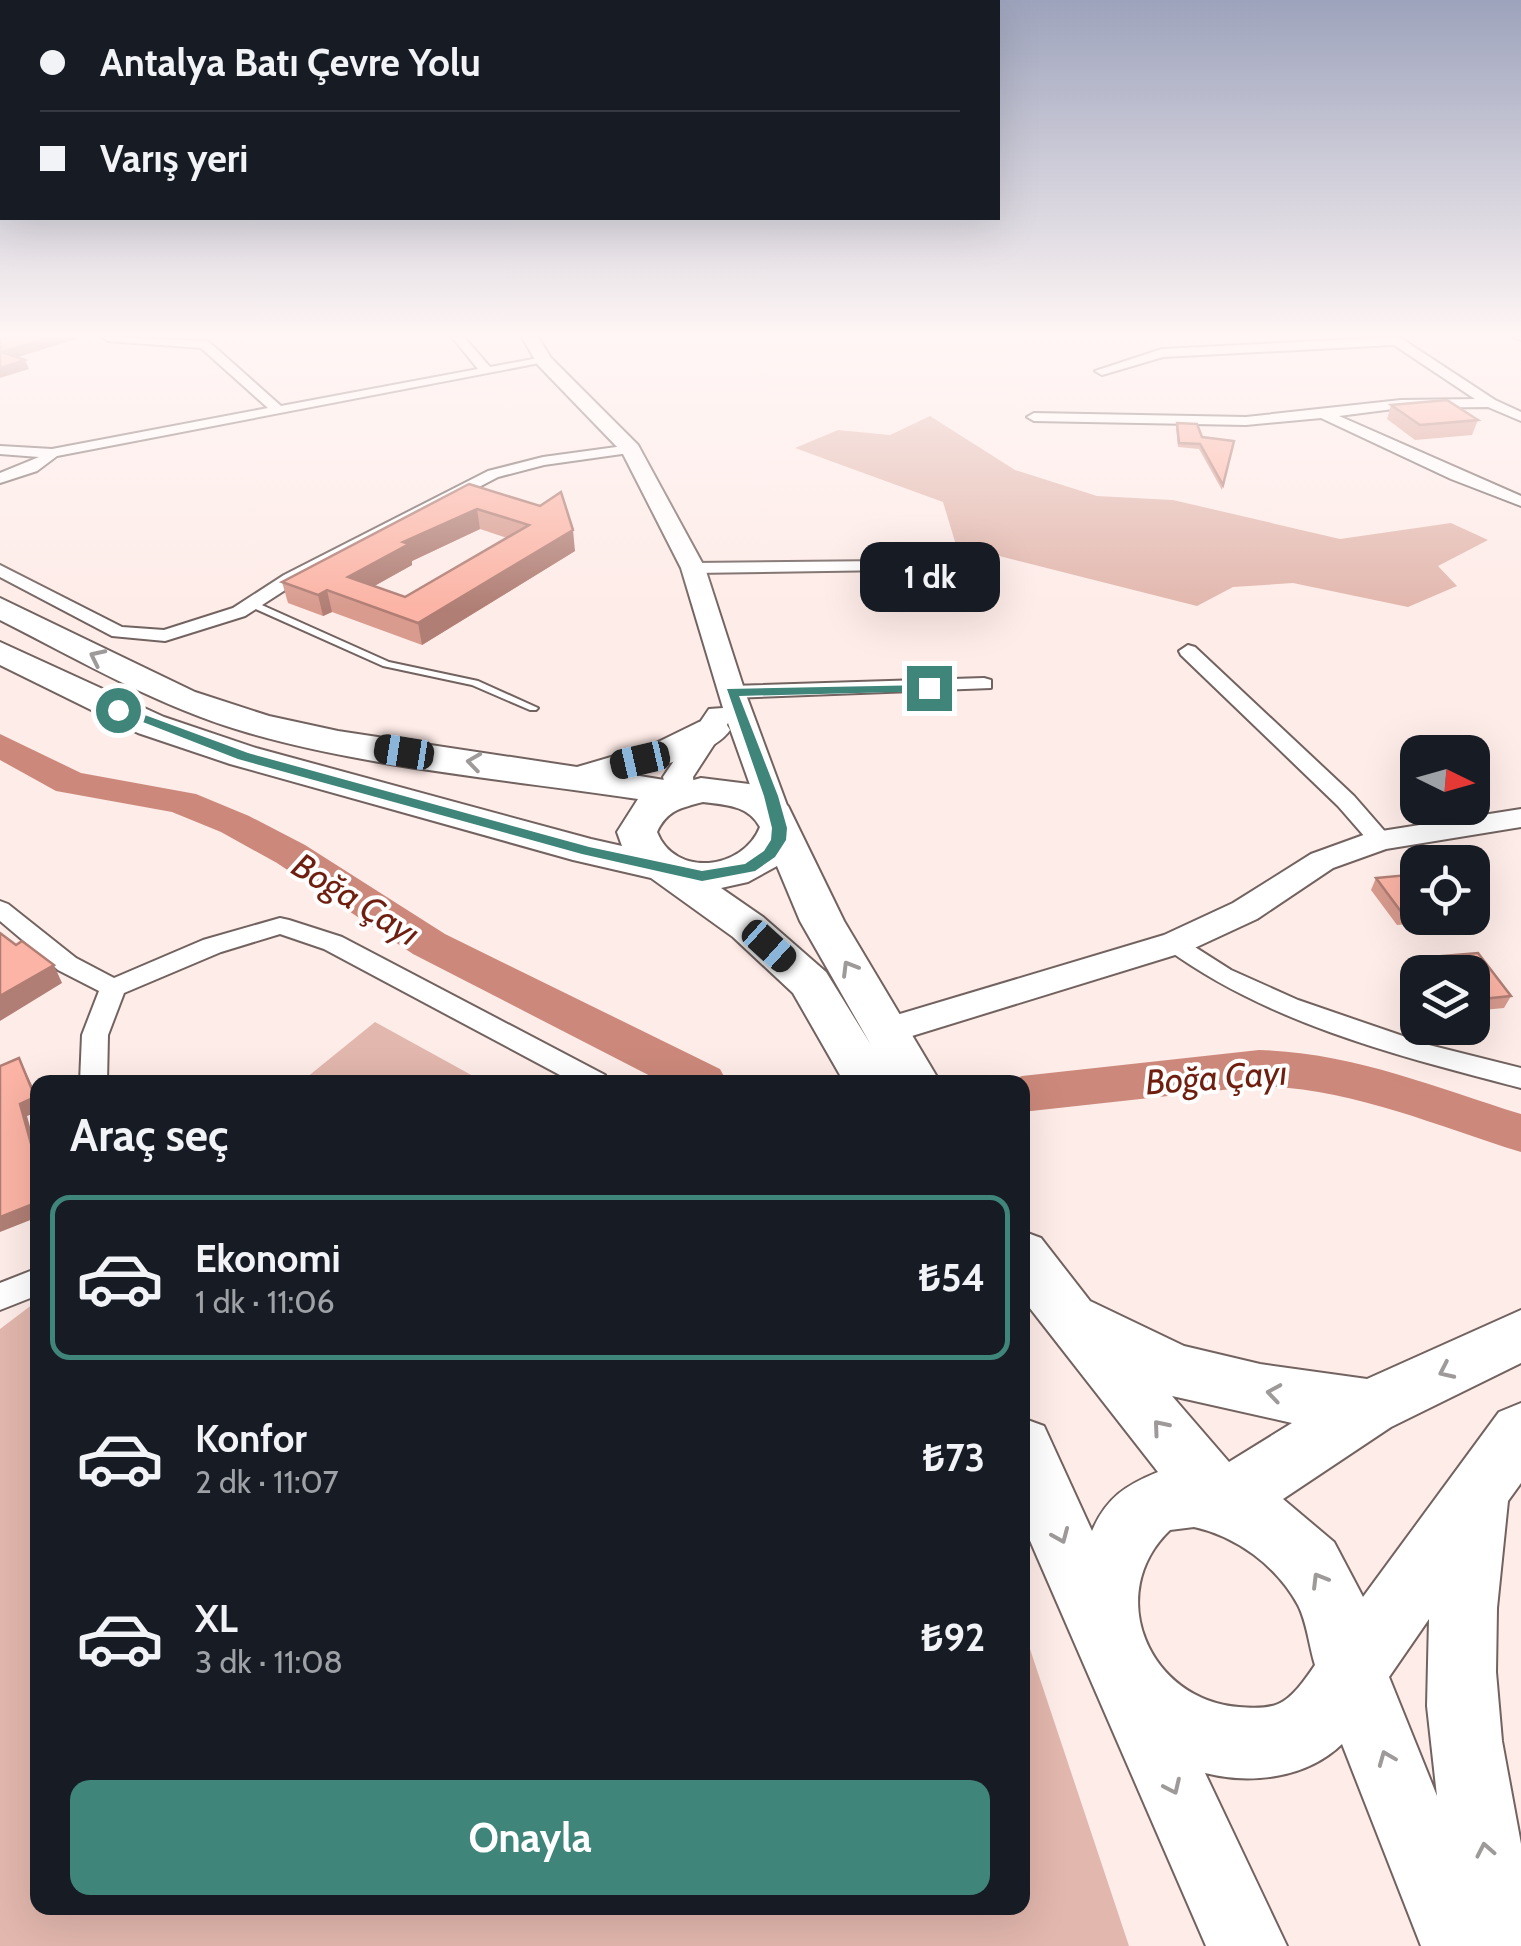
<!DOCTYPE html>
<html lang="tr">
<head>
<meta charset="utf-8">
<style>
	:root { --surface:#171b24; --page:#20242c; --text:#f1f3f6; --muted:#9ea1a6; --line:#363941; --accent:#3f857a }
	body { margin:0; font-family:Cabin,sans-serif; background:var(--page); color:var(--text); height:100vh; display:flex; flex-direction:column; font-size:38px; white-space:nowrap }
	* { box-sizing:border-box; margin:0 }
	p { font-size:32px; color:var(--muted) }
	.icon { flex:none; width:55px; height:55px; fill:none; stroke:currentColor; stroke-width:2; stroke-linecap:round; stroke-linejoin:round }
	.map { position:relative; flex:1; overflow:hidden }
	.side { position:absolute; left:30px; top:1075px; width:1000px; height:840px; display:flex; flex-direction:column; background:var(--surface); border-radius:20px; box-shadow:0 10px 40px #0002 }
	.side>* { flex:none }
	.guide { position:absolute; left:0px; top:0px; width:1000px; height:220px; box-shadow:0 10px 40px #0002; display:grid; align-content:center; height:220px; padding:0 40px; background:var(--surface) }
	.needle { width:65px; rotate:95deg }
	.fabs { position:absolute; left:1400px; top:735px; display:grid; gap:20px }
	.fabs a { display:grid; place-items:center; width:90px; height:90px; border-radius:20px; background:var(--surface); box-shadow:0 10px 40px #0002; font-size:50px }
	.end { position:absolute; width:45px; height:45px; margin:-22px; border:12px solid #3f857a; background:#fff; box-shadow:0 0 0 5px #fff }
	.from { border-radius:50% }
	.bubble { position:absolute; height:70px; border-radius:20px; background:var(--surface); box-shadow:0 10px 40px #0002; font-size:32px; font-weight:700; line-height:70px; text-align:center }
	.car { position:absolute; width:30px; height:60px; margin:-30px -15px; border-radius:12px; box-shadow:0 0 8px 2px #0007; background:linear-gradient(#222 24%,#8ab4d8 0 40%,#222 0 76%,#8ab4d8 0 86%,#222 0) }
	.guide b { display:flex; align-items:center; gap:35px; height:95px; font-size:38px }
	.guide b+b { border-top:2px solid var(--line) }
	.guide i { width:25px; height:25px; background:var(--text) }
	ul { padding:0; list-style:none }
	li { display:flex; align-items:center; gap:30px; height:165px; margin:0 20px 15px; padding:0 20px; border:5px solid transparent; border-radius:20px }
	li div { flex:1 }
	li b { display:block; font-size:38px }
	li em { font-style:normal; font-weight:700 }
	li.active { border-color:var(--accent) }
	li>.icon { width:90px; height:90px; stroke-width:1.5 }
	h2 { padding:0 40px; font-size:45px; line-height:120px }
	.primary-button { display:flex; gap:20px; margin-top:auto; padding:20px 40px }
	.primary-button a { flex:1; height:115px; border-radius:20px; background:var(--accent); color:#fff; font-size:40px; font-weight:700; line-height:115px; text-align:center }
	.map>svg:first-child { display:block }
</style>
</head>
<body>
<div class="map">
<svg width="1521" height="1946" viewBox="0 0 1521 1946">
	<rect width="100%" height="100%" fill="#feece8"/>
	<g fill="#e2b7ad">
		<polygon points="930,416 1015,470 1097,496 1173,500 1340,539 1451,523 1488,540 1438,566 1457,586 1408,607 1293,583 1233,587 1197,606 956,545 943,502 795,448 838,430 890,435"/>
		<polygon points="375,1022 484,1082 301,1082"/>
		<polygon points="37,1301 38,1908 1022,1908 1023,1628 1129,1946 0,1946 0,1329"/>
	</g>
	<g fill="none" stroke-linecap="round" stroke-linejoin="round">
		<g fill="#cc897b" fill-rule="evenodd">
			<polygon points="0,734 81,773 196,794 249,816 305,845 445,934 720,1069 727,1082 662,1082 413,954 277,863 221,832 172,812 56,791 0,760"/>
			<path d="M1259,1050C1351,1052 1434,1087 1521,1114V1152C1434,1125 1351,1088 1259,1086L1022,1112V1082H1004L1022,1076Z"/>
		</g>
		<g stroke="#726360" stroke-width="4">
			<g id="lane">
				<polygon points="1513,337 1521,337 1521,340 1514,338"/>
				<polygon points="249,602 255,602 389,662 478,681 538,708 536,710 530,710 472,685 383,666 249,606"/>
			</g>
		</g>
		<g stroke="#726360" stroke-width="4">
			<g id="street">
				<polygon points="102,337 208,341 281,406 478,369 452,337 464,337 490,367 544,357 550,361 57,456 37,471 0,483 0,473 39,457 0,454 0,446 52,449 268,408 201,348 108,341"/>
				<polygon points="1399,337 1495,400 1521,412 1521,421 1488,407 1401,408 1339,416 1521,496 1521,506 1451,479 1321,418 1246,425 1034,421 1027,417 1034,413 1246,417 1401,400 1475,399 1394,345 1163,357 1102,375 1095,371 1162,349"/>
				<polygon points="631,445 636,446 636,452 544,465 498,477 296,583 245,616 165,641 112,636 0,577 0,565 122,627 164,630 233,608 284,575 488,471 543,457"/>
				<polygon points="885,561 893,566 891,570 693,573 685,568 693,563"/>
				<polygon points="1188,645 1195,647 1354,796 1388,835 1391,840 1388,845 1372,845 1338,806 1181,655 1179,651"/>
				<polygon points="984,678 991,680 991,688 731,698 721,692 731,686"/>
				<polygon points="0,901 8,904 76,958 114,978 203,940 280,918 289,920 342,937 605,1075 609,1082 573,1082 324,949 280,934 221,952 124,993 108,1035 107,1082 80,1082 82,1035 99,991 58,970 0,921"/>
				<path d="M1176,935L1231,970L1298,1000L1429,1045L1521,1068V1088C1399,1056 1270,1024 1167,949L1164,943Z"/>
				<polygon points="38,1268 38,1295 0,1310 0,1283"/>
			</g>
		</g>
		<g stroke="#726360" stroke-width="4">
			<g id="secondary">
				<polygon points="522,337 538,337 551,358 638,445 705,568 745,692 795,827 791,834 769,834 765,827 728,723 693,777 695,794 691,800 669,800 663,777 709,709 723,708 681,568 622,452 538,365"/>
				<polygon points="1521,809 1521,827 1386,849 1333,868 1257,919 1188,951 886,1044 873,1040 868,1031 873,1022 1164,935 1233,903 1311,854 1369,833"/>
			</g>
		</g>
		<g stroke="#726360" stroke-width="4">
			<g id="highway">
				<path d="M0,598L195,692L269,716L338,731L577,767L652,745L699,722L712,719L725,722L730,730C713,755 656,767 627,774L683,783L701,778L749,784L763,788L788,806L844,921L940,1082H844L793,993L733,937L651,878L573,860L230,764L138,733L0,665V642L164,717L256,748L591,839L622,846L617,832L638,799C512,780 371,768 249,733C161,708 81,661 0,620ZM703,802C726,805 748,805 760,827C743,870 675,878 657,832C667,810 681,808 703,802ZM777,866L800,921L871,1045L826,972L763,917L721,888L748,882Z"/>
				<path d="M1022,1231L1041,1238L1090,1301L1184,1346L1260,1364L1367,1379L1521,1310V1363L1391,1427L1283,1499L1334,1542L1363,1597L1499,1412L1521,1403V1483L1508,1501L1497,1608L1496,1672L1502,1741L1521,1844V1946H1421L1342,1744C1307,1778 1251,1785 1205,1773L1287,1946H1206L1022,1522V1418L1044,1426L1092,1531C1106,1498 1126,1485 1158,1472L1022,1298ZM1172,1396L1292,1423L1229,1462ZM1194,1527C1236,1536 1277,1566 1298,1605C1307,1622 1309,1646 1315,1665C1306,1678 1293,1698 1278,1704C1266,1709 1250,1708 1239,1707C1149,1700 1103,1594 1170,1530ZM1429,1619L1427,1706L1437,1796L1389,1677Z"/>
			</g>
		</g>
		<use href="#lane" fill="#fff" fill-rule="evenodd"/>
		<use href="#street" fill="#fff" fill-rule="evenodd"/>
		<use href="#secondary" fill="#fff" fill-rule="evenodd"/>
		<use href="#highway" fill="#fff" fill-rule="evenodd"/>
	</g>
	<g fill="#d89b8e" fill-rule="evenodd">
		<polygon points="1391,405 1478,420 1472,435 1415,440 1387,419"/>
		<polygon points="1177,423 1202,437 1234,441 1222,490 1199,449 1178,447 1176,428"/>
		<path d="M469,484L575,551L422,645L332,612L323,616L288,603L282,582ZM480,529L507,538L405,597L374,586L412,565V561Z"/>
		<polygon points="1418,874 1418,918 1446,918 1445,921 1397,925 1371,890 1376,878"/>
		<polygon points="1478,953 1511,996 1504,1008 1472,1011 1472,972 1418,972 1418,977 1413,970 1418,958"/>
	</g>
	<g fill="#b07e74">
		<polygon points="52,337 83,337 5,361 2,352"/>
		<polygon points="25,360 29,369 0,378 0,368"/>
		<polygon points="477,509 480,529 412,561 412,565 353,598 348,577 403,542"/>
		<polygon points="573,530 575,551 422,645 418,623"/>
		<polygon points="327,590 332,612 323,616 318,595"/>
		<polygon points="54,965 62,983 0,1021 0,996"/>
		<polygon points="19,1058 38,1098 38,1112 27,1116 38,1156 38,1169 20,1104"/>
		<polygon points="38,1202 38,1217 0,1232 0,1217"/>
	</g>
	<g fill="#fbb4a5" stroke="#b07e74" stroke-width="2.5" fill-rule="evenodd">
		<polygon points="0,337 52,337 2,352 25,360 0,368"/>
		<polygon points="1447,400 1478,420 1420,425 1391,405"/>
		<polygon points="1177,423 1197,424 1202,437 1234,441 1223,485 1200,444 1179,443"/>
		<path d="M469,484L540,506L561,492L573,530L418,623L327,590L318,595L282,582ZM477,509L529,525L405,597L348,577L409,544L403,542Z"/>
		<polygon points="1418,874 1418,912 1402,913 1376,878"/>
		<polygon points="0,933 16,945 22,941 54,965 0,996"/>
		<polygon points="1478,953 1511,996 1472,1000 1472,972 1429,972 1418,958"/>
		<polygon points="19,1058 35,1097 20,1104 38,1169 38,1202 0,1217 0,1066"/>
	</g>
	<defs><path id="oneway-chevron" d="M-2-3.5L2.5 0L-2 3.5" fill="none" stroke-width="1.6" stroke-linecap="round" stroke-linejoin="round" transform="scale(2.5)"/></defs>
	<g stroke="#9e9a9a">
		<use href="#oneway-chevron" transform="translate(97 657) rotate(-154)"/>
		<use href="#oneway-chevron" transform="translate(474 762) rotate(-172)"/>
		<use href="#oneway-chevron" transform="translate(849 968) rotate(-121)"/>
		<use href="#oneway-chevron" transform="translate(1446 1371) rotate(155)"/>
		<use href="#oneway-chevron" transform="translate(1274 1393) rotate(-171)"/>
		<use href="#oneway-chevron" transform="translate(1160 1427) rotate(-130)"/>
		<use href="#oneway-chevron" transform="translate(1061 1536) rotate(67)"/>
		<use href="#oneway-chevron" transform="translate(1319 1580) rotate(-121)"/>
		<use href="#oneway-chevron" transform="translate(1386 1758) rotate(-112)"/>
		<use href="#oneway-chevron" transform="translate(1173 1787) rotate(65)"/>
		<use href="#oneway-chevron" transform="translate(1485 1850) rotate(-101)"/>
	</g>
	<linearGradient id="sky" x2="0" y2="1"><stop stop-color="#9da3bc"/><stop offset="0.55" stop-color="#fff6f5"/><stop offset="1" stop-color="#fff6f5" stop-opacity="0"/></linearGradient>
	<rect width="1521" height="609" fill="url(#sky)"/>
	<polygon fill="#3f857a" points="929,685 936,688 934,691 739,696 778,796 787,828 786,840 775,857 755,871 702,881 582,854 238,759 112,710 123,707 248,753 589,847 702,871 745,864 764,851 771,840 772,828 764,796 727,689"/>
	<g text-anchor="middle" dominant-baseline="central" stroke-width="8" stroke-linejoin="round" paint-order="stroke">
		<g font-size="35" font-style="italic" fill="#6f1f10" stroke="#fff">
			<text transform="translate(356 899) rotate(32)">Boğa Çayı</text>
			<text transform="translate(1216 1077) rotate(-4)">Boğa Çayı</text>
		</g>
	</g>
</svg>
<div class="fabs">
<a><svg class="needle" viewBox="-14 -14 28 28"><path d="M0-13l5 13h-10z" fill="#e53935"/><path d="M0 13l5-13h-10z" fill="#9ea1a6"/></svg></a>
<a><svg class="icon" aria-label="locate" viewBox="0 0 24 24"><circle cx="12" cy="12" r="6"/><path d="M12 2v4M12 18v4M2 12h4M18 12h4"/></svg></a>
<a><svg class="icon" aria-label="layers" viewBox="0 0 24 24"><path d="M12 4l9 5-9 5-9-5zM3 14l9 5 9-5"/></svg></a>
</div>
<i class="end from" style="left:118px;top:710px"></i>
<i class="end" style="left:929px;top:688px"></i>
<div class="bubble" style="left:860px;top:542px;width:140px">1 dk</div>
<i class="car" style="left:404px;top:752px;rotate:279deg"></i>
<i class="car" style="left:640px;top:760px;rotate:257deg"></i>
<i class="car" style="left:769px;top:946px;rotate:132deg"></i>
<div class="guide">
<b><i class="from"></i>Antalya Batı Çevre Yolu</b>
<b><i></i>Varış yeri</b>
</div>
<section class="side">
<h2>Araç seç</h2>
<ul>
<li class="active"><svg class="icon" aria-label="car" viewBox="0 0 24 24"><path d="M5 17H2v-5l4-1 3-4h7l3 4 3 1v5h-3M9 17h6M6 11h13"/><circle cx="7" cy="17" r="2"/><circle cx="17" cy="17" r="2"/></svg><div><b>Ekonomi</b><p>1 dk · 11:06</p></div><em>₺54</em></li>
<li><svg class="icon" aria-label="car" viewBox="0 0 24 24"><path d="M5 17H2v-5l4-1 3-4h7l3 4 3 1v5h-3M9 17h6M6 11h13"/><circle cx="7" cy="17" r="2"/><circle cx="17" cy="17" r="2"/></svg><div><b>Konfor</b><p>2 dk · 11:07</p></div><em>₺73</em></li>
<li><svg class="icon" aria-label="car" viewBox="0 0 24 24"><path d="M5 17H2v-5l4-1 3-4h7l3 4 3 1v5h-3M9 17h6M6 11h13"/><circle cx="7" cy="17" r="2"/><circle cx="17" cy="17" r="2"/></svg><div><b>XL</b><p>3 dk · 11:08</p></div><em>₺92</em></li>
</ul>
<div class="primary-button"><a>Onayla</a></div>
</section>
</div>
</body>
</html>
